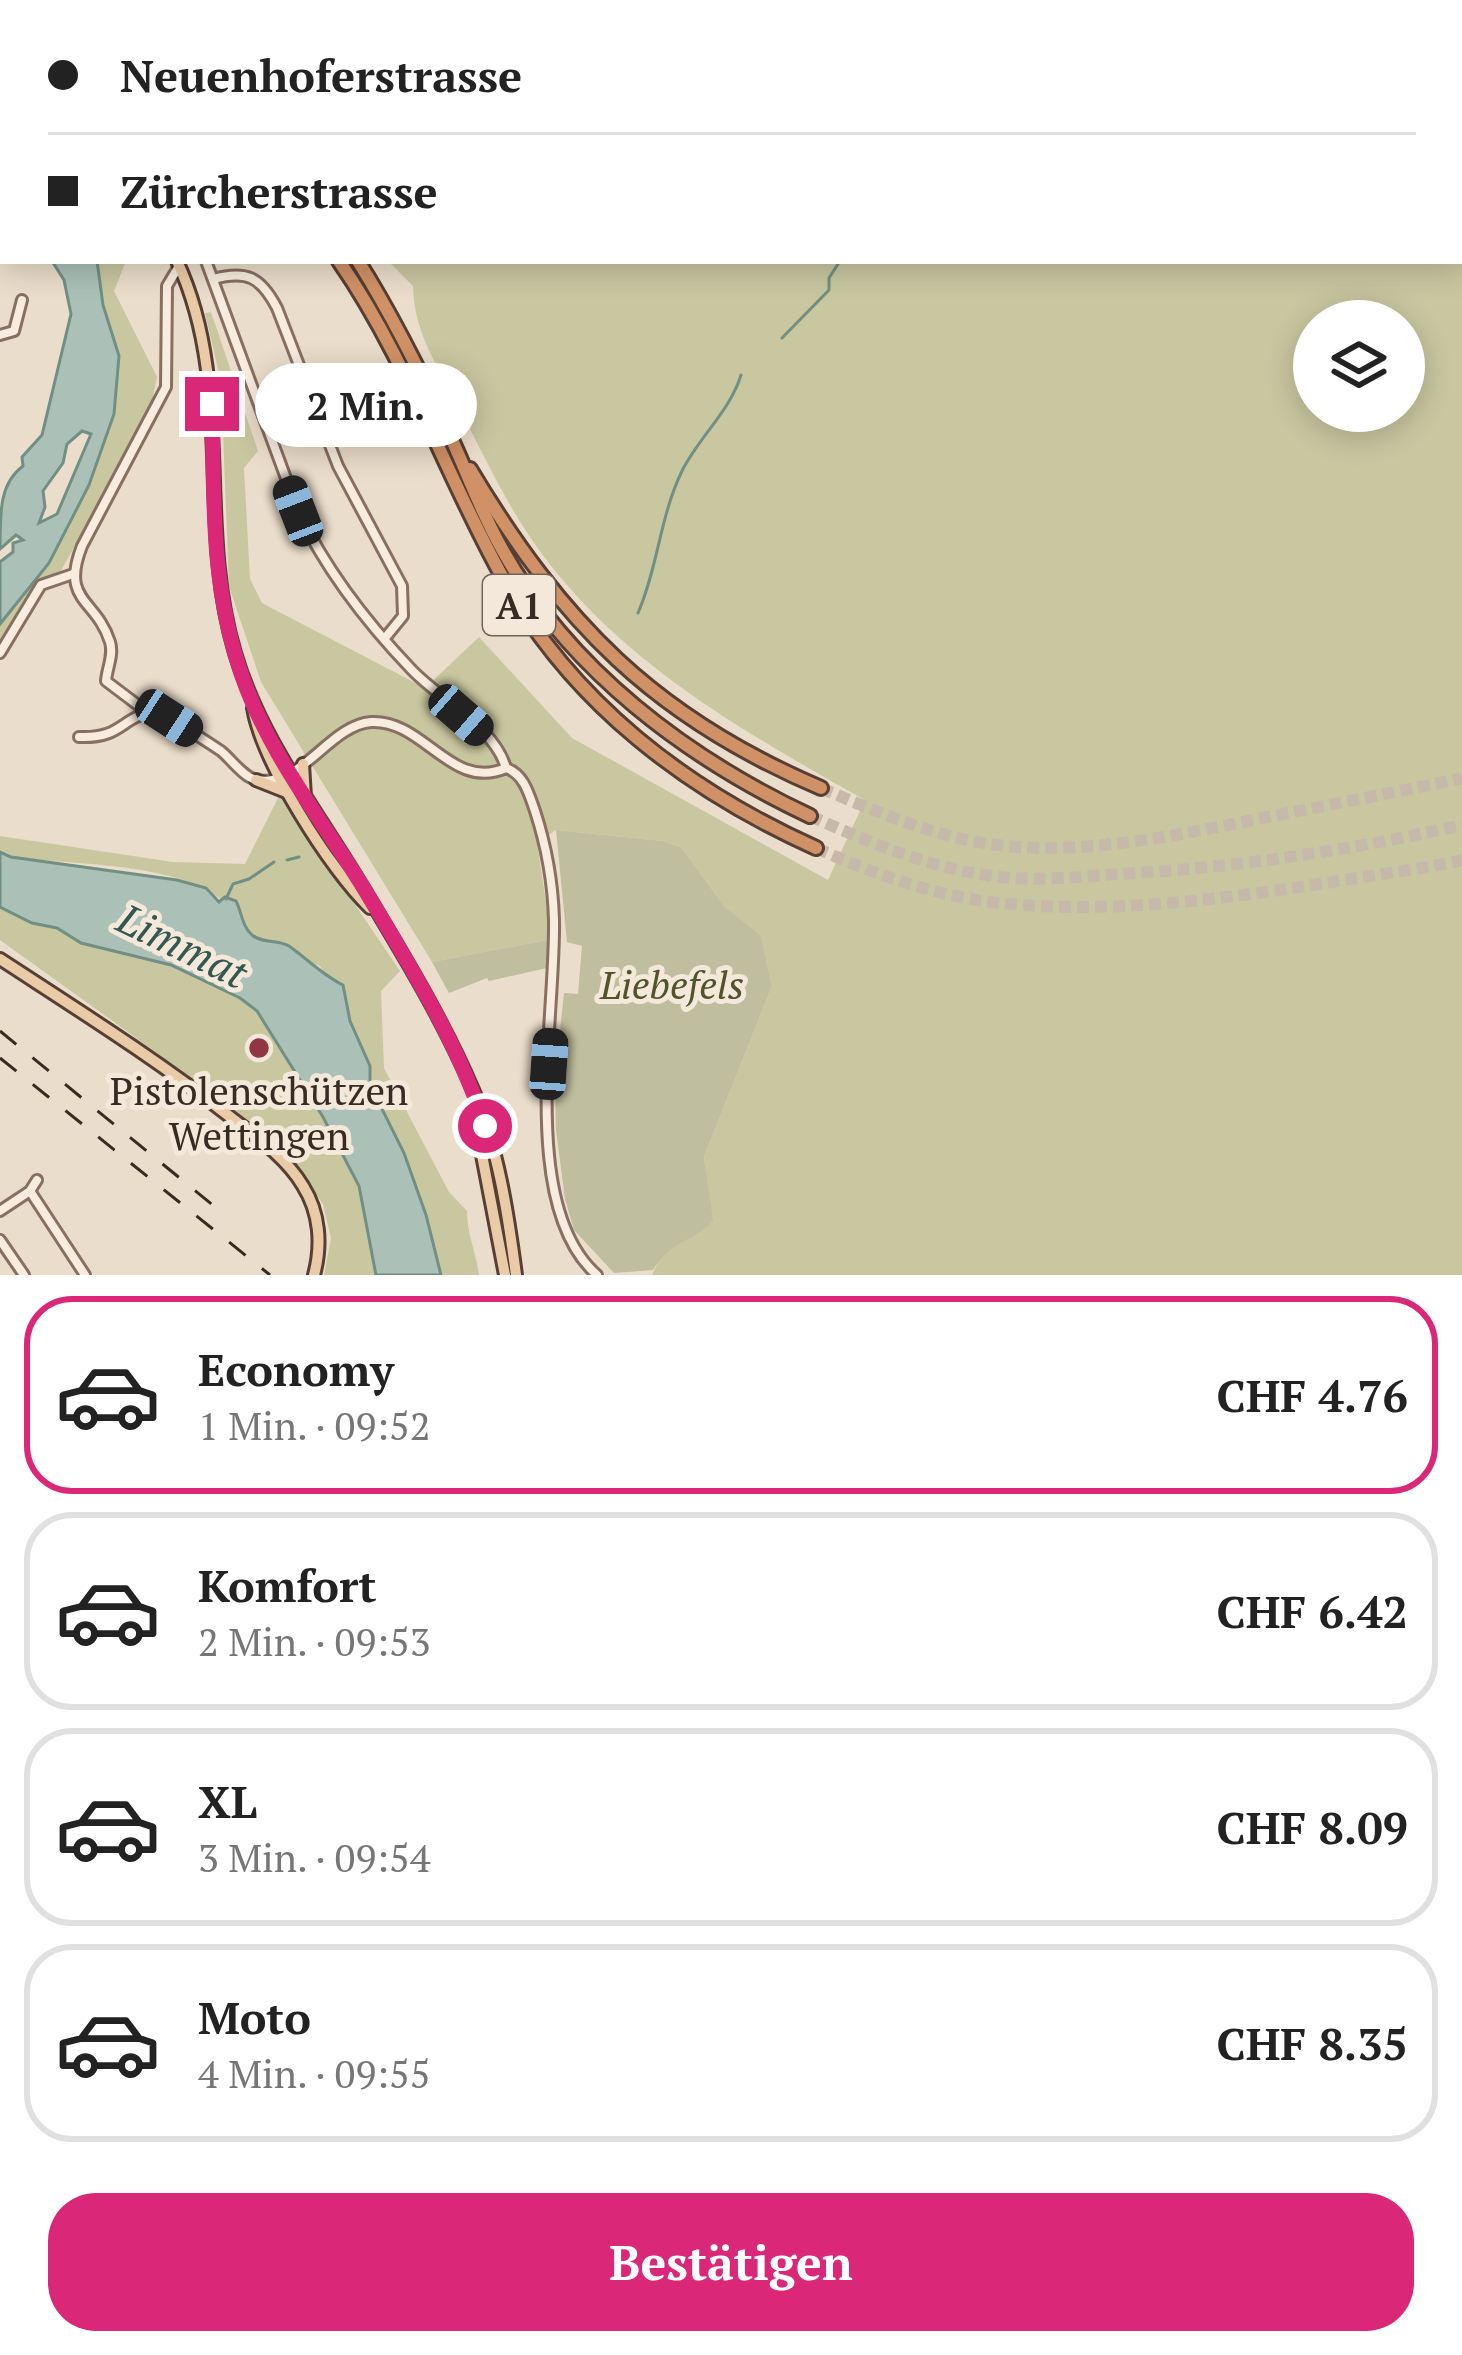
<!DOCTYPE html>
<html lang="de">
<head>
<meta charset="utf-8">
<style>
	:root { --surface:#fff; --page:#f6f6f6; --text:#222; --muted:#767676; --line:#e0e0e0; --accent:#db2777 }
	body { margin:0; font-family:"PT Serif",serif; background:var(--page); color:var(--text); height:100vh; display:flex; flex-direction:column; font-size:45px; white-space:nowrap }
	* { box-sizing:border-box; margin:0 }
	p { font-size:39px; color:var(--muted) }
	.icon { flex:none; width:66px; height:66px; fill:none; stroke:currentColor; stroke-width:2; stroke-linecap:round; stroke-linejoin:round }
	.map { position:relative; height:1275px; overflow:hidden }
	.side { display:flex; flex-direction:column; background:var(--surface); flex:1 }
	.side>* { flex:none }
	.hud { position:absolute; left:0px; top:0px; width:1464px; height:264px; box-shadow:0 6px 30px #0003; display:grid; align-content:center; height:264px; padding:0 48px; background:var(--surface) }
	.buttons { position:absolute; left:1293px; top:300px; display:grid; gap:24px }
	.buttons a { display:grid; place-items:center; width:132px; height:132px; border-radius:50%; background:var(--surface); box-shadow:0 6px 30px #0003; font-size:60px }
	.end { position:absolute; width:54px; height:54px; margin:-27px; border:15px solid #db2777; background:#fff; box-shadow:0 0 0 6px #fff }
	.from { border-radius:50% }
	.bubble { position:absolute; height:84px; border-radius:42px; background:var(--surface); box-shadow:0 6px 30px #0003; font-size:39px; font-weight:700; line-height:84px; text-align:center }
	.car { position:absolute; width:36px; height:72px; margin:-36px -18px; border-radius:15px; box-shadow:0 0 9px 3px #0007; background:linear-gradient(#222 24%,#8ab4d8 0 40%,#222 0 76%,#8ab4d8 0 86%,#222 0) }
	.hud b { display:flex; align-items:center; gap:42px; height:114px; font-size:45px }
	.hud b+b { border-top:3px solid var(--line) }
	.hud i { width:30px; height:30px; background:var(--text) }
	ul { padding:21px 0 0; list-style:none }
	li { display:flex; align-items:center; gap:36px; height:198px; margin:0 24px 18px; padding:0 24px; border:6px solid var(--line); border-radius:48px }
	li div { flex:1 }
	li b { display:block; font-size:45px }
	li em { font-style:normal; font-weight:700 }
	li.on { border-color:var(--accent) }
	li>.icon { width:108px; height:108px; stroke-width:1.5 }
	.button { display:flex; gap:24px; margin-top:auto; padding:24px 48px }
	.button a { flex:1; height:138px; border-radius:48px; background:var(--accent); color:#fff; font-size:48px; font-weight:700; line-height:138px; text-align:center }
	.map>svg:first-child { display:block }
</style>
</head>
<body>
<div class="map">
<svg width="1462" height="1275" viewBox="0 0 1462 1275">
	<rect width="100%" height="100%" fill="#ebddcb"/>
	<g fill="#c9c7a0" fill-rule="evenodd">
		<path d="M15,0H1462V1275H652C668,1236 688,1248 712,1221L704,1157L772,986L761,937L724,906L682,848L663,841L556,830L537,843L548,915L547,940L432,962L261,682L229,586L221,382L205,313L211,312L258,451L244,468L250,579L262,603L425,688L479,637L572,738L828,880L865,800C740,730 609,656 528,534C502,495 483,454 462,413C440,369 414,336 413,286L388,261H1461V3ZM1314,321H1404V411H1314Z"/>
		<polygon points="97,261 126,261 114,291 157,377 150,411 62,569 0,647 0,624 49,563 89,485 114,414 119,356 103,305"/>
		<path d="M280,794L400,971L381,991L384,1068L449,1192L467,1211C467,1235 476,1251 479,1275H441L426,1215L404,1153L370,1085V1066L350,1021L342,985L328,978L320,966L299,958L287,944L253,936L243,925L241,911C225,905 216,893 201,887C149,863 68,864 11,857L0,852V836L173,862L245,864Z"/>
		<polygon points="0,907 32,923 57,928 81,943 171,965 240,998 257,1011 323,1117 359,1186 376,1275 324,1275 331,1238 323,1204 285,1151 196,1081 0,940"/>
	</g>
	<g fill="#bfbe9e">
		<path d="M556,830L663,841L682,848L724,906L761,936L772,986L704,1157L713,1221C689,1246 674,1237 653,1270L614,1273L574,1230L565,1199L556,1130L555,1078L564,993L578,994L582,946L567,942Z"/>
		<polygon points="547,940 547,968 489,981 487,978 449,993 432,962"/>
	</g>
	<g fill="#abc1b7" stroke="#728f83" stroke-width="3" fill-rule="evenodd">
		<path d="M52,261H97L103,305L119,356L114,414L89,485L49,563L0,624V562L13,552V543L23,540L16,535L0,549C0,510 0,483 23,466L22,457L42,435L71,314L64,280ZM82,431L91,434L57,514L39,523L45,507L43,491L63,463L67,444Z"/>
		<path d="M0,852L11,857L177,880L206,888L219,902L225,897L236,901C242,913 242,926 252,935C263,944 278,939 289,946C306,958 324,976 343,985L350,1021L370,1066V1085L404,1153L426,1215L441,1275H376L359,1186L323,1117L257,1011L240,998L171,965L81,943L57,928L32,923L0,907Z"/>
	</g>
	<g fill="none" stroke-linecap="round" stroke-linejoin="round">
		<g stroke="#728f83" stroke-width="3">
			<polyline points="282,3 287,0"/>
			<polyline points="1213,3 1215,0"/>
			<polyline points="782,338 829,290 829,278 840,261"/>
			<path d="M638,613C658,567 660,516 682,471C699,437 730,411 741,375"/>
			<polyline points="287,860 299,857"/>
			<polyline points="226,899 233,884 249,879 274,862"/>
		</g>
		<g stroke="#c7b9a9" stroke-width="12" stroke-dasharray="12 6" stroke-linecap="butt">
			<path d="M821,788C880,813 941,840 1006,846C1088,854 1173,836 1253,820C1323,806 1393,793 1462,778"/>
			<path d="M810,816C871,843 934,870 1001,877C1040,881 1080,877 1119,874C1234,868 1350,850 1462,825"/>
			<path d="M816,848C874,874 935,896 999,903C1113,915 1232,898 1345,880C1384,873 1424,869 1462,860"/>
		</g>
		<g stroke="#876f61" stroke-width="14">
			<g id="minor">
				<path d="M206,261L298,511C325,568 368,624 411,669C440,700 494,726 506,768"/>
				<path d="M213,279C247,270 261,277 277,308L338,466L402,586L403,616L385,638"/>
				<polyline points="0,335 14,331 22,300"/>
				<polyline points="0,653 41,585 73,574"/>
				<path d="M147,712L106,681C107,668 114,655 110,642C96,598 60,602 82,546L166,387L167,286L179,266"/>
				<path d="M79,737C125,739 121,714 157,712C179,723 200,737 221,751C231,759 244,778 257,780C300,789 330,725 371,722C424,719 451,792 506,768"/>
				<path d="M506,768C524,774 529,794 535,811C546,845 553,884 554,920C556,1016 518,1206 597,1275"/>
				<polyline points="30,1191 85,1275"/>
				<polyline points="0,1211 30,1191 37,1180"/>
				<polyline points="0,1240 24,1275"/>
			</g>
		</g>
		<g stroke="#563f34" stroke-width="16">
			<g id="major">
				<polyline points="0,111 3,112"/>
				<path d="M177,261C235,385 196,524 235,653C261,741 319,813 365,891C404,956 443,1020 473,1090C498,1147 508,1214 516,1275"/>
				<path d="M253,708C262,762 330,870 370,908"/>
				<polyline points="303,764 305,797"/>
				<polyline points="256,780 289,793"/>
				<path d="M0,959C78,1010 156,1059 229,1116C255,1136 286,1157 303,1186C320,1213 322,1245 314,1275"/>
				<polyline points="473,1108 505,1275"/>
			</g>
		</g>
		<g stroke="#563f34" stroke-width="18">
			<g id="highway">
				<polyline points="0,9 3,10"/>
				<polyline points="0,58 3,58"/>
				<polyline points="0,71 3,72"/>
				<path d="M339,261C407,359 445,474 503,578C572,703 687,790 816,848"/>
				<path d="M358,261C394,318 424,379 452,440C469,477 482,514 502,549C569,670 687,758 810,816"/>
				<path d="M470,469C562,623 654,717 821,788"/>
			</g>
		</g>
		<use href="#minor" stroke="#f7ecde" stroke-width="8"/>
		<use href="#major" stroke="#eacba8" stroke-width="10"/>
		<use href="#highway" stroke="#d19166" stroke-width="12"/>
		<g stroke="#392a23" stroke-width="3" stroke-dasharray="21 21" stroke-linecap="butt">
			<polyline points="0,1031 220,1211"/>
			<polyline points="0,1058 270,1275"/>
		</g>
	</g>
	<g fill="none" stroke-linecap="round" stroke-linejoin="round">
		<path stroke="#db2777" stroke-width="15" d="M212,404C214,497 210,586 242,676C269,754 322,820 365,890C410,966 457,1041 485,1126"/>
	</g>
	<circle fill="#913645" stroke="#f3e8da" stroke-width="4.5" cx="259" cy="1048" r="12"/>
	<g text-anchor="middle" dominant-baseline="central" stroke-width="10" stroke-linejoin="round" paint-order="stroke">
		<rect fill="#f3e8da" stroke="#71635a" stroke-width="3" x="483" y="575" width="72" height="60" rx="9"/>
		<g font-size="36" font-weight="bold" fill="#392a23">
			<text x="519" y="605">A1</text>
		</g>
		<g font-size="39" font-style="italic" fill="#50542b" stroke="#f3e8da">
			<text x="672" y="984">Liebefels</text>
		</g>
		<g font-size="39" fill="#392a23" stroke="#f3e8da">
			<text x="259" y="1090">Pistolenschützen<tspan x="259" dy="45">Wettingen</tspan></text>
		</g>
		<g font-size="42" font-style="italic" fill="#345750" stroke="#f3e8da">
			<text transform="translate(183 945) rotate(26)">Limmat</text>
		</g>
	</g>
</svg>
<div class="buttons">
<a><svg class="icon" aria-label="layers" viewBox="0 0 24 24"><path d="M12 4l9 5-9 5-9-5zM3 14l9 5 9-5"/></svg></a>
</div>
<i class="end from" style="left:485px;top:1126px"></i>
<i class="end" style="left:212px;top:404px"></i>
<div class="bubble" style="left:255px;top:363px;width:222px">2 Min.</div>
<i class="car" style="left:298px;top:511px;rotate:339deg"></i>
<i class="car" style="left:461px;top:715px;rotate:131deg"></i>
<i class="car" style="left:169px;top:718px;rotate:123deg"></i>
<i class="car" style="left:549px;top:1064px;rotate:4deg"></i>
<div class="hud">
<b><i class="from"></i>Neuenhoferstrasse</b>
<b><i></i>Zürcherstrasse</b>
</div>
</div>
<section class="side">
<ul>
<li class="on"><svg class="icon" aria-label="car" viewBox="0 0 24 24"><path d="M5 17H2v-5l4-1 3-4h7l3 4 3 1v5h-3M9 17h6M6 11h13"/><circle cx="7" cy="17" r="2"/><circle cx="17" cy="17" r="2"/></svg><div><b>Economy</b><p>1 Min. · 09:52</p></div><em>CHF 4.76</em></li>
<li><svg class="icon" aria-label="car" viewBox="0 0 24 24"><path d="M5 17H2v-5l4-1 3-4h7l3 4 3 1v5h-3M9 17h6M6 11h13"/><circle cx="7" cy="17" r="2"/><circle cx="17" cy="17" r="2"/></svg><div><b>Komfort</b><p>2 Min. · 09:53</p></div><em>CHF 6.42</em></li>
<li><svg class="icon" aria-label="car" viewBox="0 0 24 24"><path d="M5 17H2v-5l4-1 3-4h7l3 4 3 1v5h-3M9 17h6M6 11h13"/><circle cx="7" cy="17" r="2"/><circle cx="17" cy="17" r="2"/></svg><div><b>XL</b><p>3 Min. · 09:54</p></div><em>CHF 8.09</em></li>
<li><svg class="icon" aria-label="car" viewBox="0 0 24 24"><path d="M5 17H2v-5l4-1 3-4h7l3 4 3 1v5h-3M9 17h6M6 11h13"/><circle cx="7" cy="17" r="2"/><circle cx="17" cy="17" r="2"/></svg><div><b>Moto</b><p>4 Min. · 09:55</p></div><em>CHF 8.35</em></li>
</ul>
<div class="button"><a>Bestätigen</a></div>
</section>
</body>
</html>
